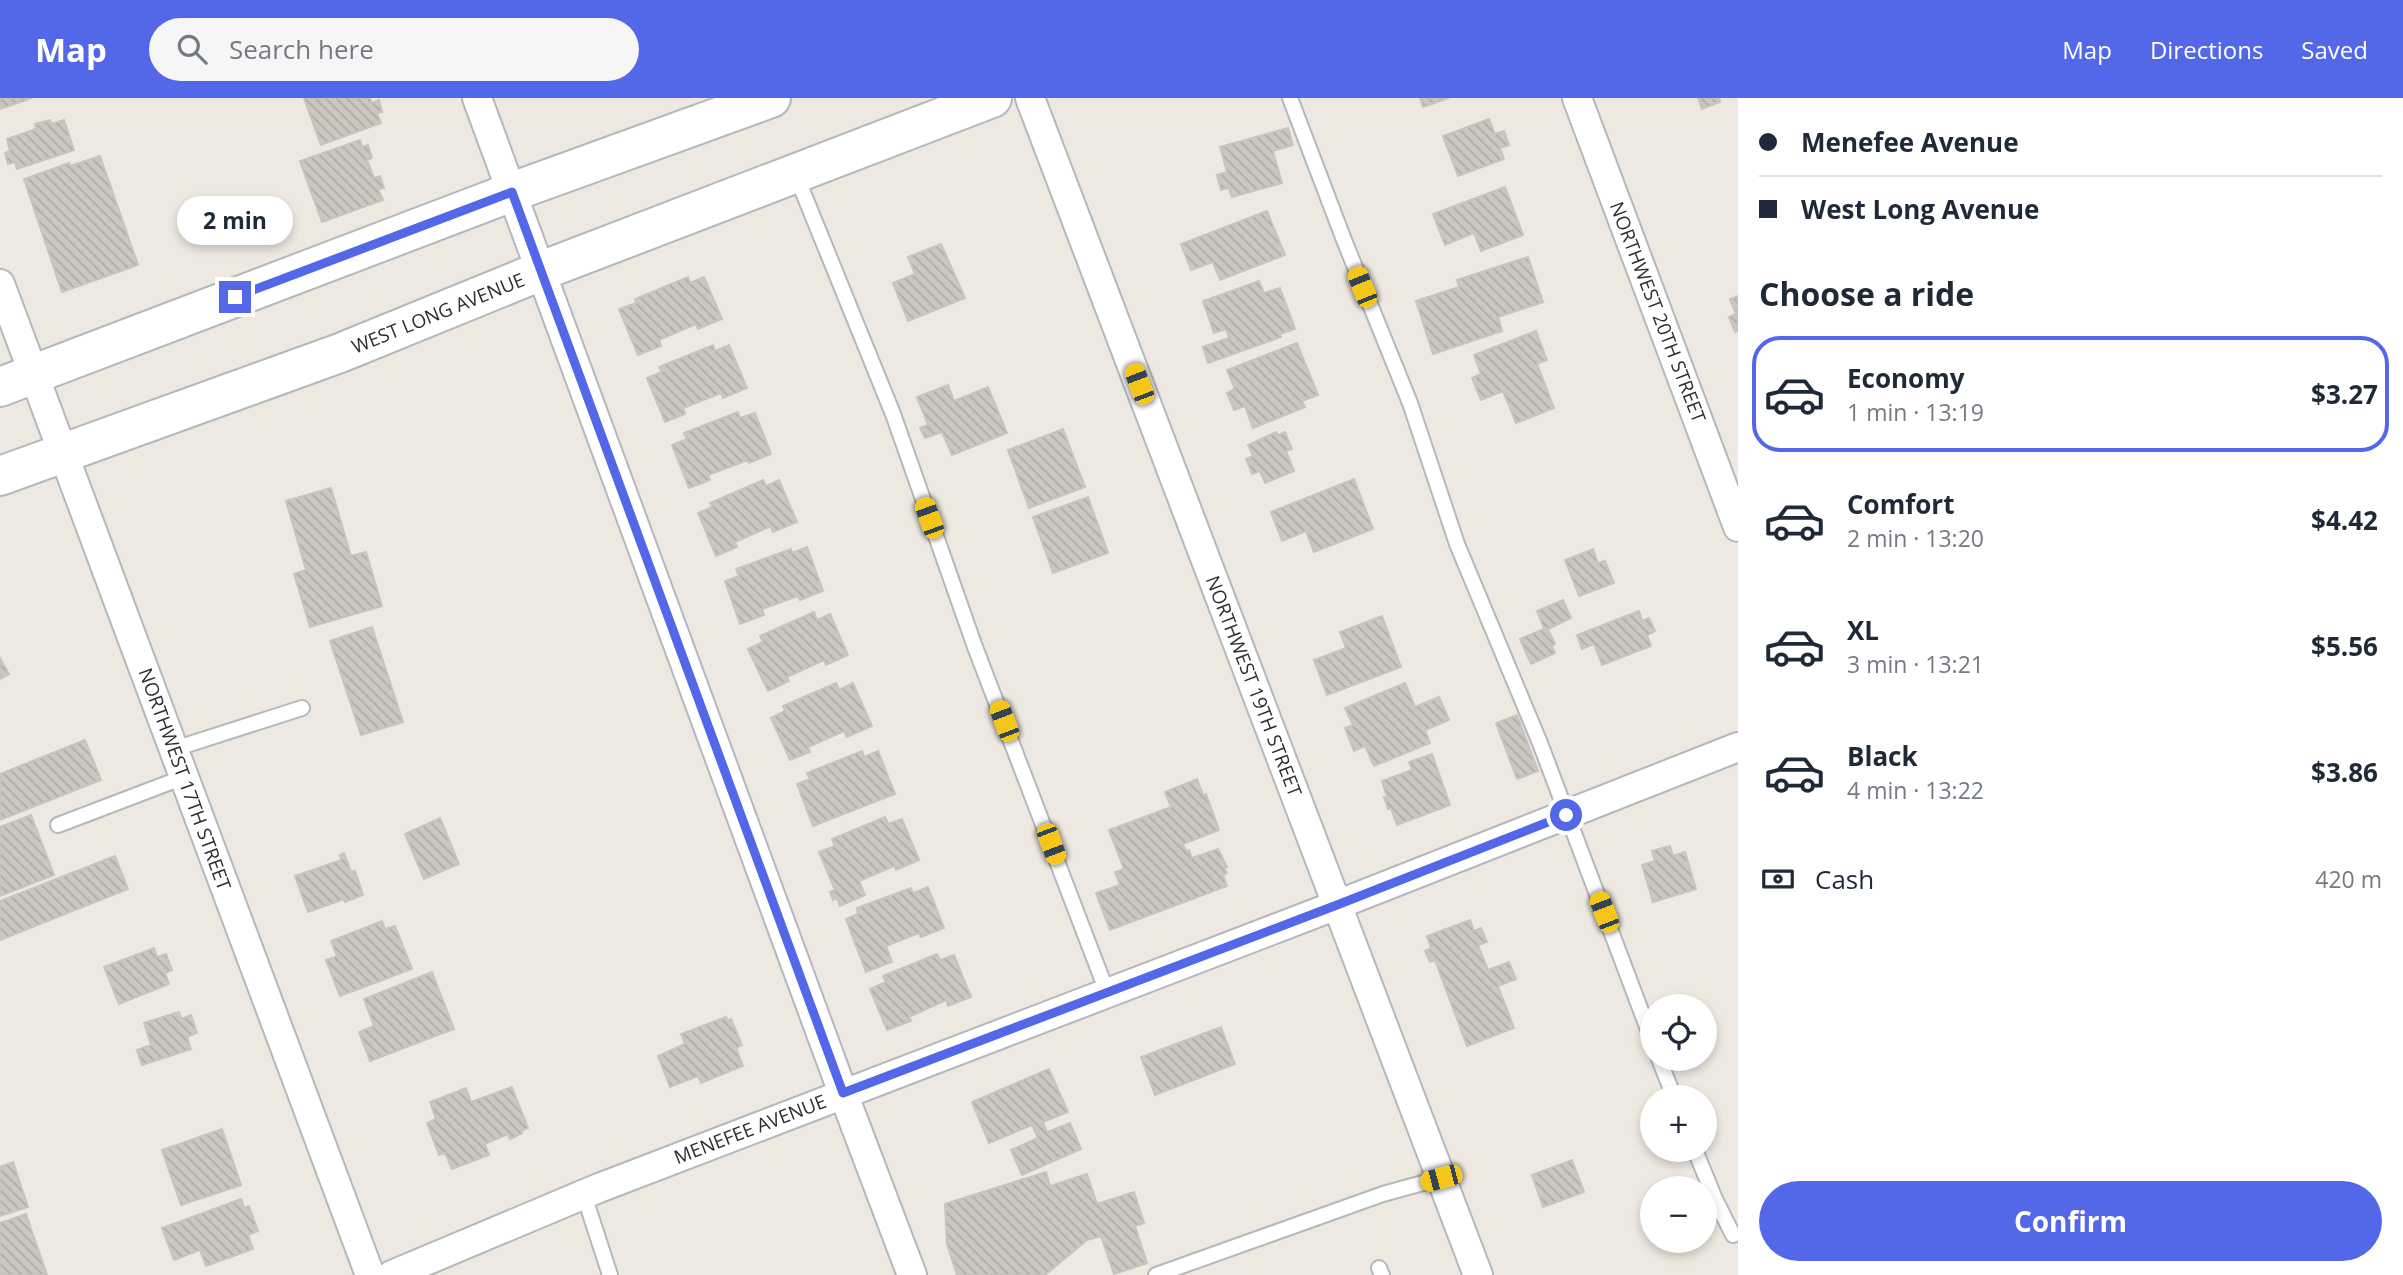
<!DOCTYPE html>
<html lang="en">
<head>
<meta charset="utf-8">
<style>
	:root { --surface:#fff; --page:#f6f6f7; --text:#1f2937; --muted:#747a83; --line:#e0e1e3; --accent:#5367e9 }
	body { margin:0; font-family:"Open Sans",sans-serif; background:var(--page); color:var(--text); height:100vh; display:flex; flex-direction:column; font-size:26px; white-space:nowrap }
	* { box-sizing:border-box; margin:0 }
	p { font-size:23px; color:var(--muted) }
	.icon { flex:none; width:38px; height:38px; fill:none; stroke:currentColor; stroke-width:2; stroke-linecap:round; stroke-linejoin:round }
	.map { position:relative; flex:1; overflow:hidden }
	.drawer { display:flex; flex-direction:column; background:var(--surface); width:665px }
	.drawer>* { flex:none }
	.top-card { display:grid; align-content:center; height:154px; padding:0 21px; background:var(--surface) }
	.fabs { position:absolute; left:1640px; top:896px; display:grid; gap:14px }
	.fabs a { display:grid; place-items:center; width:77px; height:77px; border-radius:50%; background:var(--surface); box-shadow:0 4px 10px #0003; font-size:35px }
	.end { position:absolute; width:32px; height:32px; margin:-16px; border:9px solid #5367e9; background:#fff; box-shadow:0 0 0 4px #fff }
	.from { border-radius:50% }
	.bubble { position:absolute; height:49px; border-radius:24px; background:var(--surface); box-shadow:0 4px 10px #0003; font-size:23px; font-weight:700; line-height:49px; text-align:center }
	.car { position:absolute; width:21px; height:42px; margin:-21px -10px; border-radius:9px; box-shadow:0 0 5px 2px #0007; background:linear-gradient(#f5c518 24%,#345 0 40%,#f5c518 0 76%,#345 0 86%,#f5c518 0) }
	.top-card b { display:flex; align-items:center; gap:24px; height:66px; font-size:26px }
	.top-card b+b { border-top:2px solid var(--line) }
	.top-card i { width:18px; height:18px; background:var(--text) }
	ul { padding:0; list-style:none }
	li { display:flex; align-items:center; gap:21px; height:116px; margin:0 14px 10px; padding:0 7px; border:4px solid transparent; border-radius:28px }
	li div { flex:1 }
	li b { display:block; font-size:26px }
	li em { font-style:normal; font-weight:700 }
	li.on { border-color:var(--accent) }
	li>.icon { width:63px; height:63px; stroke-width:1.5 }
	h2 { padding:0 21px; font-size:32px; line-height:84px }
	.pay { display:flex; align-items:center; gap:18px; height:77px; padding:0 21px; font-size:26px }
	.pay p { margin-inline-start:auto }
	.action { display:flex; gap:14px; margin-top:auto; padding:14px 21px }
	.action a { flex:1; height:80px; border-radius:42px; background:var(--accent); color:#fff; font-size:28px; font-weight:700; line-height:80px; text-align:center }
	header { display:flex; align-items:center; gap:42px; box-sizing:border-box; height:98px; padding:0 35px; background:var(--accent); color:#fff }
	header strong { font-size:33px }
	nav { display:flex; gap:38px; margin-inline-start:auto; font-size:24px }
	.search { width:490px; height:63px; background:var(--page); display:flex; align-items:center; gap:18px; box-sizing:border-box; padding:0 24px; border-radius:38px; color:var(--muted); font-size:26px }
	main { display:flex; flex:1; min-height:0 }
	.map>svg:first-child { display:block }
</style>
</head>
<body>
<header>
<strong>Map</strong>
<div class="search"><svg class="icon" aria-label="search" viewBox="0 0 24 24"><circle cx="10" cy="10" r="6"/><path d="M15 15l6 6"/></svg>Search here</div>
<nav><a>Map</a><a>Directions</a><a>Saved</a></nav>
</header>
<main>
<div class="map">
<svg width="1738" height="1177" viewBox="0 0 1738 1177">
	<defs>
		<pattern id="building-back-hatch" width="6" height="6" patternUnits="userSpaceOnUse" patternTransform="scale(1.75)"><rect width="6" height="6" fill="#c9c7bf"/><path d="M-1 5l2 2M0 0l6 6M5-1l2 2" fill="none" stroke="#adaba4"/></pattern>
	</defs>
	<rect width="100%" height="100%" fill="#ede9e1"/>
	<g fill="url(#building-back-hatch)" stroke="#c9c4bb" stroke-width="2">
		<polygon points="0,0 32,0 0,11"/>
		<polygon points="304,0 370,0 372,5 379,2 382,14 377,15 381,25 321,47"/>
		<polygon points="1420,0 1449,0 1423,9"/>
		<polygon points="1698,0 1719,0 1720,4 1702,11"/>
		<polygon points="1489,21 1495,36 1504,33 1509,47 1500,50 1504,61 1458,78 1443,38"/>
		<polygon points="50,22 51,26 64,22 74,52 17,71 15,64 8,66 5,55 10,53 7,41 36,31 35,26"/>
		<polygon points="1288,30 1293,47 1273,53 1282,85 1232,99 1229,90 1221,92 1217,77 1227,74 1220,49"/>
		<polygon points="360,42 362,49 368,47 372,60 367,62 374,80 380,78 384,90 378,91 383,102 322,124 300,63"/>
		<polygon points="100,58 138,167 62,194 24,81 69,65 70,68"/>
		<polygon points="1505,89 1523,137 1481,153 1474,135 1445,147 1433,116"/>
		<polygon points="1267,113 1285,157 1220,182 1213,164 1191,172 1181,146"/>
		<polygon points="941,146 965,200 908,223 893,185 915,176 908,159"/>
		<polygon points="1528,159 1543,204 1498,219 1502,233 1433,256 1416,203 1459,189 1457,182"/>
		<polygon points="688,179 690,185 704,179 722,221 698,231 696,226 659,242 661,248 638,257 619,211 636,205 635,201"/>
		<polygon points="1259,183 1264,195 1280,190 1295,231 1280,236 1281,239 1208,265 1203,249 1229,240 1226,231 1214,235 1203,203"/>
		<polygon points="1738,198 1738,233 1735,234 1729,219 1736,216 1730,201"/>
		<polygon points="1536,233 1547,262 1537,266 1554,310 1516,325 1503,293 1481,302 1472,280 1481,276 1474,257"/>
		<polygon points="1297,245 1318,297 1302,303 1305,309 1253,330 1245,308 1234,312 1227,295 1235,291 1227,272"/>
		<polygon points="713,247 715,253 729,247 747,290 723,300 721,295 683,310 685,316 665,324 647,280 662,274 659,269"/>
		<polygon points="948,287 954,303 988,289 1007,335 952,357 942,334 925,340 920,330 928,327 917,299"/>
		<polygon points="738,314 740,320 755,315 771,356 749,365 748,362 708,377 710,382 689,390 672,347 687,341 684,335"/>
		<polygon points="1063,331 1085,389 1029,410 1008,352"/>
		<polygon points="1276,334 1278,337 1285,334 1292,351 1286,353 1294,373 1265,385 1260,373 1252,376 1246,361 1253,358 1248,347"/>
		<polygon points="1354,381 1373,431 1314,454 1306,433 1282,443 1271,414"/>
		<polygon points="763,382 766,388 779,382 797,424 773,434 771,428 735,444 737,449 716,458 698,415 712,409 710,405"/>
		<polygon points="331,390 351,458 366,454 382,508 310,529 294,476 306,472 286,403"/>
		<polygon points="1088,399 1108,455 1053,475 1033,419"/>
		<polygon points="807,449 823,493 800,502 798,498 762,511 764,517 740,526 725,483 739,478 736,471 791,451 792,455"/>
		<polygon points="1593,451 1598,465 1605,463 1614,485 1579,498 1565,462"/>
		<polygon points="1563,502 1571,520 1548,531 1555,546 1552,548 1555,555 1531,566 1520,541 1544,531 1537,513"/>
		<polygon points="1639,513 1642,523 1649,520 1655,533 1647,537 1651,548 1602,567 1594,546 1582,551 1577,537"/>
		<polygon points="814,514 817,522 830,516 848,557 826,567 824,562 787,579 789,583 768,593 748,551 763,544 760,538"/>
		<polygon points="1382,518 1401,569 1327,597 1314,562 1346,550 1340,534"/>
		<polygon points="372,529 403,624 361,637 330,543"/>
		<polygon points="0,560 9,576 0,581"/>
		<polygon points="836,585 839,592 853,585 872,628 847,639 844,633 808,649 810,654 790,662 771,620 785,613 783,608"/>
		<polygon points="1405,585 1415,609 1439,599 1449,622 1425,632 1430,645 1374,668 1365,648 1354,653 1345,630 1353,627 1345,610"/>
		<polygon points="1517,617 1538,673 1517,681 1496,625"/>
		<polygon points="85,642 101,682 0,722 0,676"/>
		<polygon points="862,653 864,659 878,653 895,696 813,728 797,686 810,681 807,675"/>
		<polygon points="1432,656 1450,707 1397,727 1391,710 1388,711 1384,699 1387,699 1382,683 1412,672 1409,664"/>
		<polygon points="1197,681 1203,697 1206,696 1219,732 1183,746 1186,753 1189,752 1192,760 1218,751 1227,769 1224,770 1227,775 1223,777 1227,788 1110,832 1096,795 1120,787 1115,774 1124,771 1109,732 1171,709 1165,694"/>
		<polygon points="31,717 54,777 0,798 0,729"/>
		<polygon points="885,719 888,726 902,721 919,762 896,772 894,768 859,783 865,797 840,808 837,800 833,802 830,794 835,792 819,754 835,748 832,741"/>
		<polygon points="440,720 459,766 424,781 405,736"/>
		<polygon points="1670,748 1673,758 1685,754 1696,791 1653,804 1642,767 1655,763 1652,753"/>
		<polygon points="344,755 351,774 355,773 363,797 345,804 344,801 308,814 295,778 341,762 340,757"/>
		<polygon points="115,758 128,791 0,842 0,803"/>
		<polygon points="928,789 944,830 921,839 919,835 886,848 892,864 866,874 846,821 858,816 857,810 911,790 913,795"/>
		<polygon points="1470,822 1474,833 1481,830 1487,844 1478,847 1488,872 1509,864 1516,881 1498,888 1514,930 1467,948 1435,862 1430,864 1425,853 1431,850 1427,838"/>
		<polygon points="382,823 385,831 395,828 412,871 340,898 326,862 337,858 331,843"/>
		<polygon points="154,850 157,859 166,856 172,872 165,875 169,886 119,906 104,869"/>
		<polygon points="937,856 940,862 954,857 971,899 948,908 946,902 909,919 911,923 887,932 870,891 886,884 883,878"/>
		<polygon points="432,874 454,931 370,963 359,934 374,928 364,901"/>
		<polygon points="179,914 181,921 191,917 197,935 187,939 191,951 142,967 137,952 151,947 144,925"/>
		<polygon points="726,919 728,923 731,921 742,947 736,950 743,968 701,985 698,978 670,989 658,958 685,946 681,936"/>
		<polygon points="1221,929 1235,966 1155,997 1141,959"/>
		<polygon points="1049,971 1068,1014 1043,1024 1047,1034 1070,1025 1081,1051 1022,1077 1011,1052 1038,1040 1032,1027 989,1045 972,1004"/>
		<polygon points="512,989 528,1030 521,1033 522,1035 510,1041 508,1036 485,1046 489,1057 452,1071 445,1055 439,1057 427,1025 436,1021 430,1004 466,990 471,1004"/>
		<polygon points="222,1031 241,1087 181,1107 162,1052"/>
		<polygon points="1572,1062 1584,1094 1543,1109 1532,1077"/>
		<polygon points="13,1064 28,1109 0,1118 0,1069"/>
		<polygon points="1046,1074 1050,1088 1087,1076 1097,1106 1134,1094 1144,1125 1135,1128 1147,1165 1114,1176 1101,1138 1087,1142 1045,1177 957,1177 947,1146 945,1106"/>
		<polygon points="241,1101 244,1110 249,1108 258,1133 248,1137 253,1151 206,1168 200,1152 174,1162 162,1130"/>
		<polygon points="26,1116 47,1177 0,1177 0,1125"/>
	</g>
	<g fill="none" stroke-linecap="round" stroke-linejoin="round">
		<g stroke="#b5b7bf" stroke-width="18">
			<g id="service">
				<polyline points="1290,0 1344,142 1410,305 1457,446 1540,645 1652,942"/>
				<polyline points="796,77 893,316 975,549 1107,894"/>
				<polyline points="174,651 302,610"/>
				<polyline points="58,727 184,679"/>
				<polyline points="1659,961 1674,999"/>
				<polyline points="1695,1052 1715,1101 1733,1137"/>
				<polyline points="584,1097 610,1177"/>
				<polyline points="1379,1170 1382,1177"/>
				<polyline points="1156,1177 1383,1096 1441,1080"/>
			</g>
		</g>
		<g stroke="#b5b7bf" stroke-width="32">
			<g id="minor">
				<polyline points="477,0 843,995 912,1177"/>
				<polyline points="1030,0 1478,1177"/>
				<polyline points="1577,0 1738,429"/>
				<polyline points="0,186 370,1177"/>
				<polyline points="392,1177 599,1090 1337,807 1738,649"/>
			</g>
		</g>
		<g stroke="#b5b7bf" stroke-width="42">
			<g id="secondary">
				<polyline points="0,289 512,94 771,0"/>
				<polyline points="0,378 340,255 541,173 992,0"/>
			</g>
		</g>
		<use href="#service" stroke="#fff" stroke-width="14"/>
		<use href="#minor" stroke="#fff" stroke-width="28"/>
		<use href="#secondary" stroke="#fff" stroke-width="38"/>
	</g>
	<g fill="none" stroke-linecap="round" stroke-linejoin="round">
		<polyline stroke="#5367e9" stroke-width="9" points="235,199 512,94 843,995 1337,807 1566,717"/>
	</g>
	<g text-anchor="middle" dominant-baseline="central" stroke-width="6" stroke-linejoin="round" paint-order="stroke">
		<g font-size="19" fill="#2d2d2d" stroke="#fff">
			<text transform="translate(1658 214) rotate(69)">NORTHWEST 20TH STREET</text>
			<text transform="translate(438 215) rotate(-22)">WEST LONG AVENUE</text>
			<text transform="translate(1254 588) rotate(69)">NORTHWEST 19TH STREET</text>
			<text transform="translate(185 681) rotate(70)">NORTHWEST 17TH STREET</text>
			<text transform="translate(750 1031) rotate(-21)">MENEFEE AVENUE</text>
		</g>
	</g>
</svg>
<div class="fabs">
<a><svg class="icon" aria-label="locate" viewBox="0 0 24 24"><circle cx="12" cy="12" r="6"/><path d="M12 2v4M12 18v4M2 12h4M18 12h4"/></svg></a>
<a>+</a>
<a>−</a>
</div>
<i class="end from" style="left:1566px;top:717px"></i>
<i class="end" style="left:235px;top:199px"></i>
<div class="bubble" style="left:177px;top:98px;width:116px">2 min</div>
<i class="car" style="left:1362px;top:189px;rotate:338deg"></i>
<i class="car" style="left:1139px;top:286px;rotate:339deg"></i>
<i class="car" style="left:929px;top:420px;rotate:340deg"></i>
<i class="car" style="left:1004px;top:623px;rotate:339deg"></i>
<i class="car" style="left:1051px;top:746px;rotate:159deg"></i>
<i class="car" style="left:1604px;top:814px;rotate:339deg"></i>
<i class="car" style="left:1441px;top:1080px;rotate:255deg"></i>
</div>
<section class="drawer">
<div class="top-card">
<b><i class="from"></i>Menefee Avenue</b>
<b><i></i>West Long Avenue</b>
</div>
<h2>Choose a ride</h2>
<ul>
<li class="on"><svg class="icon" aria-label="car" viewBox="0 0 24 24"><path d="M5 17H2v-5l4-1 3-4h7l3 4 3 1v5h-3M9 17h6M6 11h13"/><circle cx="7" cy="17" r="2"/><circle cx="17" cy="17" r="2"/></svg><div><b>Economy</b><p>1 min · 13:19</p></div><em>$3.27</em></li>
<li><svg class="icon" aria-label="car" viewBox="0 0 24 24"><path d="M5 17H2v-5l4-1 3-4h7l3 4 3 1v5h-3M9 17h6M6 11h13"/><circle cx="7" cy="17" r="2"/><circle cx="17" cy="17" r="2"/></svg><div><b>Comfort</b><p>2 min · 13:20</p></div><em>$4.42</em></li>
<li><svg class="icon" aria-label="car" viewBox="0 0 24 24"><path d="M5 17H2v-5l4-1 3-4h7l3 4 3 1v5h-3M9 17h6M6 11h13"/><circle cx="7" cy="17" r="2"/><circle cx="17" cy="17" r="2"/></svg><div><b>XL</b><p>3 min · 13:21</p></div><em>$5.56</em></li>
<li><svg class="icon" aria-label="car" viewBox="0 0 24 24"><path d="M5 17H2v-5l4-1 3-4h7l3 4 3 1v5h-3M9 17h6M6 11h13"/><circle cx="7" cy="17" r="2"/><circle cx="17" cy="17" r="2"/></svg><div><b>Black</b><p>4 min · 13:22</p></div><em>$3.86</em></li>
</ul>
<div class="pay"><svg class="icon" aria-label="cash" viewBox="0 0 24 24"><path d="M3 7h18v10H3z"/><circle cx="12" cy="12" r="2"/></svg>Cash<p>420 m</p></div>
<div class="action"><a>Confirm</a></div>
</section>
</main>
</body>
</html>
